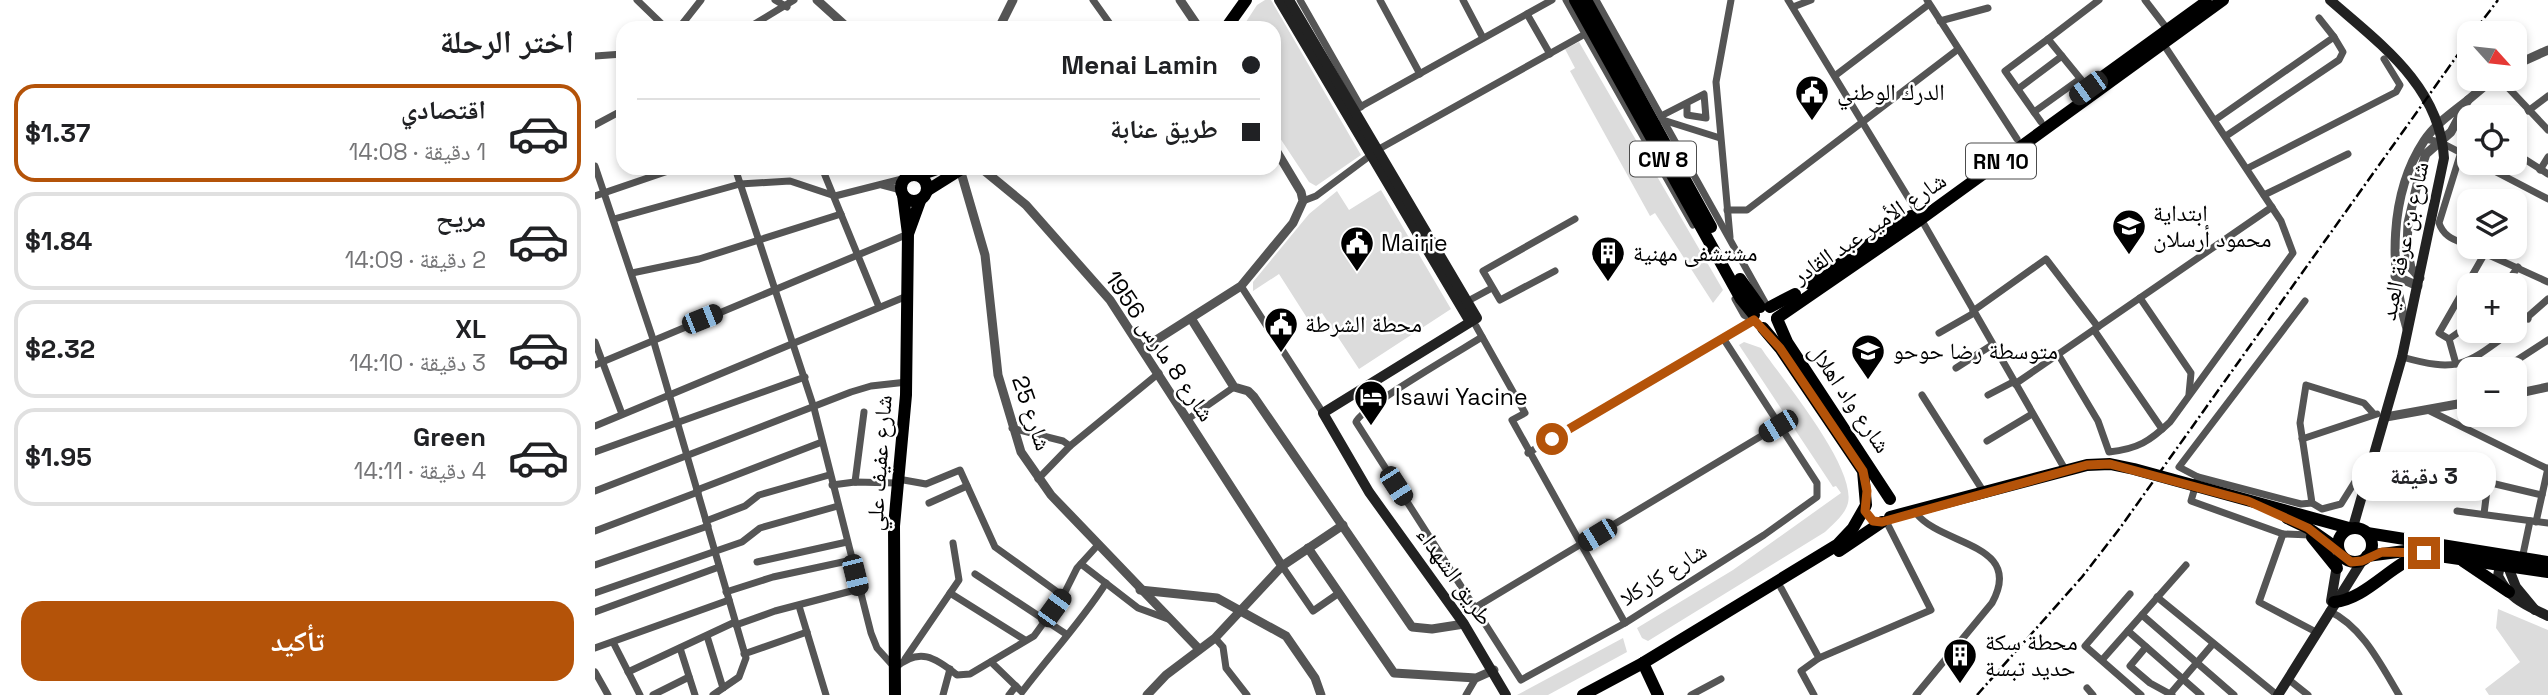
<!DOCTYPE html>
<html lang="ar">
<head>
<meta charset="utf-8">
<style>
	:root { --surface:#fff; --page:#f6f6f6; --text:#202124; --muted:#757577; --line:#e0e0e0; --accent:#b45309 }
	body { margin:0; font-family:"Space Grotesk","Noto Naskh Arabic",sans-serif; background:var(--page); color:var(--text); direction:rtl; height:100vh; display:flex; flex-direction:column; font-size:26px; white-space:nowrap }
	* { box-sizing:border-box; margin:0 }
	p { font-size:23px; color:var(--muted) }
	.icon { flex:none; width:38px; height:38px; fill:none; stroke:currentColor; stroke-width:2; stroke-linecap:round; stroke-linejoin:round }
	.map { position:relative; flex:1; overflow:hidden; direction:ltr }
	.panel { display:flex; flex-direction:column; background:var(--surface); width:595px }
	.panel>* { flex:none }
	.hud { position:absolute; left:21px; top:21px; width:665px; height:154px; border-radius:21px; box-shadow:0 4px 10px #0003; direction:rtl; display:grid; align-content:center; height:154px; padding:0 21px; background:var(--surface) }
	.needle { width:46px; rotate:117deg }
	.tools { position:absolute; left:1862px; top:21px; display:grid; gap:14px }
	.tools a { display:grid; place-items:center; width:70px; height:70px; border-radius:14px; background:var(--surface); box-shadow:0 4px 10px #0003; font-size:35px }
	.end { position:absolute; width:32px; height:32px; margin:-16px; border:9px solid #b45309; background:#fff; box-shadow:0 0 0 4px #fff }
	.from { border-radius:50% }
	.bubble { position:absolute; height:49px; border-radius:21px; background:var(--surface); box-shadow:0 4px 10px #0003; font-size:23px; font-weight:800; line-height:49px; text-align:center; direction:rtl }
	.car { position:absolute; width:21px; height:42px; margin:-21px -10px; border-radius:9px; box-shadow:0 0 5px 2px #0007; background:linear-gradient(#222 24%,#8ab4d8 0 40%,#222 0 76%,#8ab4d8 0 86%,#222 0) }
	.hud b { display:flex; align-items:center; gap:24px; height:66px; font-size:26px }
	.hud b+b { border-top:2px solid var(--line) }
	.hud i { width:18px; height:18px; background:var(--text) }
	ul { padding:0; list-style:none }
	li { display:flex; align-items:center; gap:21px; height:98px; margin:0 14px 10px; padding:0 7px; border:4px solid var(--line); border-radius:21px }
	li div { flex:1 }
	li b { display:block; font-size:26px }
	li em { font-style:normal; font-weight:800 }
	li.current { border-color:var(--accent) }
	li>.icon { width:63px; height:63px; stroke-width:1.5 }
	h2 { padding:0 21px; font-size:32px; line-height:84px }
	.cta { display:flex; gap:14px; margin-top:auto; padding:14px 21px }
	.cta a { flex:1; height:80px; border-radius:21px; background:var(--accent); color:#fff; font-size:28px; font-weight:800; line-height:80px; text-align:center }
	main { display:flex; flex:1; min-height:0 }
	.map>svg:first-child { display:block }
</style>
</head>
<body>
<main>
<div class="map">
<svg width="1953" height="695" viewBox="0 0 1953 695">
	<rect width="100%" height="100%" fill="#fff"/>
	<g fill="#dcdcdc">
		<polygon points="670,0 676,0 766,155 721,186 714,182 679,129 679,28 647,28 662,5"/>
		<polygon points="984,42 1128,290 1118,303 1060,213 1055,216 975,71 980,68 970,49"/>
		<polygon points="786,190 856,309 764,369 727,313 714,321 684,274 658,291 658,282 714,214 742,191 754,210"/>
		<path d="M1149,342L1166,348C1188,380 1261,467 1253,503C1250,515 1238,524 1230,532L1053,641L1047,638L1042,628L1138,570L1246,493L1241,486L1238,487L1144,345Z"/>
		<polygon points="1903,609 1953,630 1953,695 1894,695 1890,689 1925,662 1901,628"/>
		<polygon points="1028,638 1032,652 953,695 922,695"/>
	</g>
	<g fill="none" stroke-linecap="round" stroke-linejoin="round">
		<g stroke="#555" stroke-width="7">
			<polyline points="42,0 71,28"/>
			<polyline points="180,0 192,7"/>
			<polyline points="498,0 518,28"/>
			<polyline points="705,0 766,107"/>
			<polyline points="785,0 825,74"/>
			<polyline points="868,0 888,38"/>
			<polyline points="971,0 1098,225"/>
			<polyline points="1001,0 1172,306"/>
			<polyline points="1193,0 1322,212 1471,471"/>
			<polyline points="1332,0 1422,139"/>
			<polyline points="1550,0 1573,30"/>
			<polyline points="1198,7 1216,0"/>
			<polyline points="932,14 955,54"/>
			<polyline points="1345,21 1393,8"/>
			<polyline points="84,28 106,0"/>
			<polyline points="153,28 199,0"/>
			<polyline points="0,56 28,54"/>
			<polyline points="1241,75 1333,5"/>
			<polyline points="1905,79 1953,130"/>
			<polyline points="1493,88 1453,39 1504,0"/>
			<polyline points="1423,89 1467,56"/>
			<polyline points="1933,111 1953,96"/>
			<polyline points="756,112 957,0"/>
			<polyline points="1439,112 1485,79"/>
			<polyline points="1066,116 1109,94 1111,118 1092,115 1092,103"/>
			<polyline points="1864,118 1874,124"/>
			<polyline points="1068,120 1125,138"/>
			<polyline points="1620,120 1739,37 1724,18"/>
			<polyline points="1446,122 1410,71 1453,39"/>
			<polyline points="0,125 28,110"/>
			<polyline points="1631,136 1744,60 1748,52 1739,37"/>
			<polyline points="1830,139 1845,142 1874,157"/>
			<path d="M1866,152L1844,223C1849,238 1861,240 1874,246"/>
			<polyline points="1920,153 1953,174"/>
			<polyline points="1884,163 1953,199"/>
			<polyline points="0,166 58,339 151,658 144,677 118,695"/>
			<path d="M140,168L219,408L276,633L282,648L300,668C324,647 340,657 362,675L375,674L439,636L468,596L482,568L502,546"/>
			<polyline points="227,168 284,307"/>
			<polyline points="304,168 315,175"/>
			<polyline points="1653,168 1801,92 1805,85 1789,59"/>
			<polyline points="1945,170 1953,157"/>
			<polyline points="287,185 306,190"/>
			<polyline points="1669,195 1753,154"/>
			<polyline points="0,196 82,168"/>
			<polyline points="708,201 721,196 784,149 990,34"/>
			<polyline points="1132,210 1152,210 1362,50"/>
			<polyline points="19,219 145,184 195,181 240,196 311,178"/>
			<polyline points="1135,237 1121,82 1136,0"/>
			<polyline points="1876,247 1953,282"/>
			<polyline points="960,271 905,300 888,271 980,219"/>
			<polyline points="37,273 104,259 246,214"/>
			<polyline points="1910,285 1923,267"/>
			<polyline points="646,286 728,413"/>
			<polyline points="1545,298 1596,373 1594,394"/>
			<polyline points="1140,299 1149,315 1159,320"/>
			<polyline points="873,301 897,288"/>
			<polyline points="1710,301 1584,467 1603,477 1596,501 1688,534 1664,602 1721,632"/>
			<polyline points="1920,309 1933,319"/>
			<polyline points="1378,311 1451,259 1503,327"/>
			<polyline points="1874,325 1854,339 1844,333 1890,253"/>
			<polyline points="881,326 930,413 917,420 1030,623"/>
			<polyline points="1920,328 1953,299"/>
			<polyline points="1499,330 1567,429"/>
			<polyline points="1344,333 1379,313"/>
			<path d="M887,337C868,349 765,408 761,422L926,680L1030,623L1169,535L1222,497V483L1128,338"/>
			<polyline points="1854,339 1861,364"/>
			<polyline points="0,342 27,414"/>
			<path d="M1463,354L1503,421L1514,452C1543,449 1555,441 1575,422L1698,253L1686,221L1567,42"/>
			<path d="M1807,357C1864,373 1871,365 1917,331"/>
			<polyline points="1916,364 1953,340"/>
			<polyline points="0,365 313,234"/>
			<polyline points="1361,368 1397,345"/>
			<polyline points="1420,384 1677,207"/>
			<polyline points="1327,395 1390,494"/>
			<polyline points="1393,395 1418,382"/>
			<polyline points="1833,410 1953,469"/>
			<polyline points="593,419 639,387"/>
			<polyline points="0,426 312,296"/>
			<polyline points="417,428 468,441 475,446 443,479"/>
			<polyline points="1707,439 1782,414"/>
			<polyline points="1392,441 1437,414"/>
			<polyline points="475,446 564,373"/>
			<polyline points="0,452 210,377"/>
			<polyline points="933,453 1159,320"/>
			<polyline points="1773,475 1761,480 1746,504 1727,509 1717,503 1705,423 1711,385 1769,403 1778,413"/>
			<polyline points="1603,477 1706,504 1717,503"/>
			<polyline points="1875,478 1947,495"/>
			<polyline points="303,479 331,484 365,470 400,547 468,596"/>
			<polyline points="260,482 269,412"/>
			<polyline points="237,485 260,482 302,483"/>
			<polyline points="102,490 227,442"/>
			<polyline points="0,491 256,392 276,386 312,382"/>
			<polyline points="334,503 372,486"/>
			<polyline points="1862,511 1953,523"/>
			<polyline points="1889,514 1893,482"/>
			<polyline points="111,521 150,506 164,495 234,475"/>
			<polyline points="1941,522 1953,468"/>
			<polyline points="0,531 103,492"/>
			<polyline points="1688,534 1715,535"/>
			<polyline points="1927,559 1935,521"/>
			<polyline points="162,562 252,542"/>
			<polyline points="486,564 543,608 573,619"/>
			<polyline points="0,565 113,526"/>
			<polyline points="687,566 718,611 744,593"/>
			<polyline points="380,574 471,634"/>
			<polyline points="1186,588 1224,658 1206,671 1219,695"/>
			<polyline points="131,592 178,577 257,560"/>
			<polyline points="0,593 147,542 165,528 243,506"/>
			<polyline points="355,593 430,640"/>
			<polyline points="1535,594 1490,646 1546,695"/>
			<polyline points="1562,597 1682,695"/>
			<polyline points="204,606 231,695"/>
			<polyline points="881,607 1183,426"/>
			<path d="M1734,611C1767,626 1786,665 1804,695"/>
			<polyline points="0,612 124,567"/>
			<polyline points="1547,615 1639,695"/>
			<polyline points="141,625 180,611 264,589"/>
			<polyline points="1533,631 1606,695"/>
			<polyline points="112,636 128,688"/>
			<polyline points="620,638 628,647 631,668 652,695"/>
			<polyline points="18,642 45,695"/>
			<polyline points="1551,647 1535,666 1555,683 1577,695"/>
			<polyline points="0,648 134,600"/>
			<polyline points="85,648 100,695"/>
			<polyline points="149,654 212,632"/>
			<polyline points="1224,658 1336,610 1291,521"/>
			<polyline points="310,659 364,580 358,543"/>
			<polyline points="1507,660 1591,565"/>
			<path d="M396,662L427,692C455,655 486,622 511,583"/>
			<polyline points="0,672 13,695"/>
			<polyline points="33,672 140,622"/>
			<polyline points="1693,679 1713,695"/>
			<polyline points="1492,688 1498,695"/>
			<polyline points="1575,694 1617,645"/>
			<polyline points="58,695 94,677"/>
			<polyline points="348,695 355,669"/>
			<polyline points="414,695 421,686"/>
			<polyline points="871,695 881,678"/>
			<polyline points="1096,695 1126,679"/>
			<path d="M1321,695L1397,603C1430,543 1346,546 1321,513"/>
		</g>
		<g stroke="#555" stroke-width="9">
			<polyline points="222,0 253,28"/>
			<polyline points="585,0 604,28"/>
			<polyline points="404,28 418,0"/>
			<polyline points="1920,65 1953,50"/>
			<polyline points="1873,100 1898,79"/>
			<polyline points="386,168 431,205 515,300 687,566"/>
			<polyline points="365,169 390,255 403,375 426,452 456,495 604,649"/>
			<polyline points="1800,276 1823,286"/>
			<polyline points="597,320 639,387 653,391 659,397 817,627 837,629 869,624"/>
			<path d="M1812,329C1794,270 1794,194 1829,141C1840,124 1858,112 1873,100L1856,132L1831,154L1825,172L1813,223L1812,248L1816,268L1825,278"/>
			<polyline points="547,349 646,286 698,223 708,201 706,192 679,147"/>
			<polyline points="1920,394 1953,387"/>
			<polyline points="1791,417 1874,402"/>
			<polyline points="713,548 799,673 881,678 899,670"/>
			<polyline points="545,590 622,598 691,636 720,678 726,695"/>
			<polyline points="552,695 571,675 620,638 687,566 748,525"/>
		</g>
		<g stroke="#222" stroke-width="10">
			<polyline points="684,0 875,322"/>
			<polyline points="694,0 882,318 728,413 774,492 869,624 911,695"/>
			<path d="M1735,0C1784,43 1845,86 1849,158L1807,357L1758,527"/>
			<path d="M1906,559L1903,576C1915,600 1931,605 1953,616"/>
			<polyline points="1910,559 1921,587 1940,610"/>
			<polyline points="1736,601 1744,553"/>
			<polyline points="1683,695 1767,561"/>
		</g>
		<g stroke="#000" stroke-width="12">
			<polyline points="980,0 1146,299 1159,315"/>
			<polyline points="991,0 1116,227"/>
			<polyline points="631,28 651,0"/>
			<polyline points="1492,88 1611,2"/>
			<circle cx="319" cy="188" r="13"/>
			<polyline points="324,175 345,168"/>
			<polyline points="333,190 368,168"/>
			<polyline points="308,195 313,234 325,201"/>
			<polyline points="1145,279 1165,307"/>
			<polyline points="1215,284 1316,216"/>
			<polyline points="1175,307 1200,294"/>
			<polyline points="1182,318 1326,219 1628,0"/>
			<polyline points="1182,319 1192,342 1295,499"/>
			<polyline points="1168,328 1185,348 1268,471 1271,505"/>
			<polyline points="1295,517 1492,465 1515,464 1539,469 1754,528"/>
			<polyline points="1692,518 1713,528 1743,549"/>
			<circle cx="1760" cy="545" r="17"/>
			<polyline points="1772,533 1953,562"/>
			<polyline points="1717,537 1742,568"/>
			<polyline points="1244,551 1287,522"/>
			<polyline points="1772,556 1810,551 1953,572"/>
			<polyline points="1868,561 1914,592"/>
			<path d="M1739,602C1771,599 1795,565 1826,554"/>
			<polyline points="1048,663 1063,695"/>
			<polyline points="300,695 299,526 311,395 313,234"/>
			<polyline points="988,695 1048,663 1242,545 1258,528 1270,507"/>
		</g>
		<g stroke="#000" stroke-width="2.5" stroke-dasharray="10 3.5 2 3.5" stroke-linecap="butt">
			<polyline points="1878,33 1903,0"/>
			<polyline points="1382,695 1487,577 1525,528 1874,39"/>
		</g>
	</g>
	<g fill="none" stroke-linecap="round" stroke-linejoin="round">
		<polyline stroke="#b45309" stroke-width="9" points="957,439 1159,320 1185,348 1268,471 1272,491 1270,511 1278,521 1287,522 1492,465 1515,464 1653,501 1713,528 1756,562 1767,561 1787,552 1829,553"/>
	</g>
	<defs>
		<g id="civic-pin" transform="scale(1.75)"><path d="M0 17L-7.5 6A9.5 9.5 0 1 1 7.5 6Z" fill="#000" stroke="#fff"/><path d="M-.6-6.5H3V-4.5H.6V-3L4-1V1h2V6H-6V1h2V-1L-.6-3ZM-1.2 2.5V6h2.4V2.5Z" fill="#fff"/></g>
		<g id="school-pin" transform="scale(1.75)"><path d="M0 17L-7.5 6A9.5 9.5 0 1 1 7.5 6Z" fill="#000" stroke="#fff"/><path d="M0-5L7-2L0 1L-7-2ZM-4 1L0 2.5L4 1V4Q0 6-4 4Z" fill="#fff"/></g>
		<g id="building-pin" transform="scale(1.75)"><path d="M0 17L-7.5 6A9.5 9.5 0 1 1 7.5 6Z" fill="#000" stroke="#fff"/><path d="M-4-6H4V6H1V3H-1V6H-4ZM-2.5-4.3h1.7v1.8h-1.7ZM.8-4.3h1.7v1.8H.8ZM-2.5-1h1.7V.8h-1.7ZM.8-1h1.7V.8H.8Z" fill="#fff"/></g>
		<g id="hotel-pin" transform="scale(1.75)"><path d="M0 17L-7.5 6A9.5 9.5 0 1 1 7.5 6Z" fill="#000" stroke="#fff"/><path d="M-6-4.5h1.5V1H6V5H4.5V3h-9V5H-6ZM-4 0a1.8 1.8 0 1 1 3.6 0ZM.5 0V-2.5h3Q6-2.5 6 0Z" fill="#fff"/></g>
	</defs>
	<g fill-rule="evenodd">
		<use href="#civic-pin" x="1217" y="92"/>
		<use href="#school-pin" x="1534" y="226"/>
		<use href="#civic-pin" x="762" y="243"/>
		<use href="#building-pin" x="1013" y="253"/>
		<use href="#civic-pin" x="686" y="324"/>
		<use href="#school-pin" x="1273" y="351"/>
		<use href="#hotel-pin" x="776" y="397"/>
		<use href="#building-pin" x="1365" y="655"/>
	</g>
	<g text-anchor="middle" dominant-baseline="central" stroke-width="5" stroke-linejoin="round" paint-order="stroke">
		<g fill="#fff" stroke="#4c4c4c" stroke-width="2">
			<rect x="1035" y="141.5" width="66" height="35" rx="5"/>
			<rect x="1371" y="143.5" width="70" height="35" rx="5"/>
		</g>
		<g font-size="21" font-weight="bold" fill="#000">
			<text x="1068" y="159">CW 8</text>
			<text x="1406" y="161">RN 10</text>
		</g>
		<g font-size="23" fill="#000" stroke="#fff" text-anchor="start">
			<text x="1242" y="92">الدرك الوطني</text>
			<text x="1558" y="213">ابتداية<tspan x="1558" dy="26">محمود أرسلان</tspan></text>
			<text x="786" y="243">Mairie</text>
			<text x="1038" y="253">مشتشفى مهنية</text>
			<text x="710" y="324">محطة الشرطة</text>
			<text x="1298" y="351">متوسطة رضا حوحو</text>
			<text x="800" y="397">Isawi Yacine</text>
			<text x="1390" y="642">محطة سكة<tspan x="1390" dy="26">حديد تبسة</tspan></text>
		</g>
		<g font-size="23" fill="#000" stroke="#fff">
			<text transform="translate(1274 228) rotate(-34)">شارع الأمير عبد القادر</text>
			<text transform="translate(1809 241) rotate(-78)">شارع بن عرفة العيد</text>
			<text transform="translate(565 346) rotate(56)">شارع 8 مارس 1956</text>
			<text transform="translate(1255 398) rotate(56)">شارع واد اهلال</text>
			<text transform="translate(437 413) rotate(71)">شارع 25</text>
			<text transform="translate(284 463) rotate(-86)">شارع عفيف علي</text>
			<text transform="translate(1068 574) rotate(-32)">شارع كاركلا</text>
			<text transform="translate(860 576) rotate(55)">طريق الشهداء</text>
		</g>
	</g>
</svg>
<div class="tools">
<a><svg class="needle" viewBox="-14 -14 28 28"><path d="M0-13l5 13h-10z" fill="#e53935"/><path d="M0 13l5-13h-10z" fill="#757577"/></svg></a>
<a><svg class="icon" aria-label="locate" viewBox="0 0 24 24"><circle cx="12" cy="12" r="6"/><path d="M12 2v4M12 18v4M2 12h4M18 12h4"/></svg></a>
<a><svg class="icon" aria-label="layers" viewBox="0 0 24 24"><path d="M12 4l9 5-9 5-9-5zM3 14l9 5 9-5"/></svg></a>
<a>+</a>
<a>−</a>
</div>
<i class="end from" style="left:957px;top:439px"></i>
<i class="end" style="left:1829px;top:553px"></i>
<div class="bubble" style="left:1757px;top:452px;width:144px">3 دقيقة</div>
<i class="car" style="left:1493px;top:88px;rotate:234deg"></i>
<i class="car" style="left:107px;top:319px;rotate:68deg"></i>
<i class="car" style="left:1183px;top:426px;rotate:239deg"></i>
<i class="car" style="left:801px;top:486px;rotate:147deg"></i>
<i class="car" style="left:1002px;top:535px;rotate:239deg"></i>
<i class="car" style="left:260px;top:575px;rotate:166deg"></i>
<i class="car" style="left:459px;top:608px;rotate:36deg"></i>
<div class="hud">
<b><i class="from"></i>Menai Lamin</b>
<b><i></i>طريق عنابة</b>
</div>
</div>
<section class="panel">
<h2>اختر الرحلة</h2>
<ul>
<li class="current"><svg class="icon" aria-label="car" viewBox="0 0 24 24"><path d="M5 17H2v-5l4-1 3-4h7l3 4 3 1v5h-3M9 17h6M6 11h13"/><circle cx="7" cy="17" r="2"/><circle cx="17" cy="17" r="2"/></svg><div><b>اقتصادي</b><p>1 دقيقة · 14:08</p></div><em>$1.37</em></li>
<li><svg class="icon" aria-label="car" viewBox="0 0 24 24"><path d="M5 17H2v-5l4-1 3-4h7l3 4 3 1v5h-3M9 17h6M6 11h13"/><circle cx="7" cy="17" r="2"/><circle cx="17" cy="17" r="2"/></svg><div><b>مريح</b><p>2 دقيقة · 14:09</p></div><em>$1.84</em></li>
<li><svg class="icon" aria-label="car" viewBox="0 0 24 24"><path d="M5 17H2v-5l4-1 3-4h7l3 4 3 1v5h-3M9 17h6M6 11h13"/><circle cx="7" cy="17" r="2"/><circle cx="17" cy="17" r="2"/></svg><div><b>XL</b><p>3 دقيقة · 14:10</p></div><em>$2.32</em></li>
<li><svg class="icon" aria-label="car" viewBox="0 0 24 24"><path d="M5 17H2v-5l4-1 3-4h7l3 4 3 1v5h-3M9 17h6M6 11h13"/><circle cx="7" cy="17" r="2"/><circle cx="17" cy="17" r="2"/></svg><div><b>Green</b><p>4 دقيقة · 14:11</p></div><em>$1.95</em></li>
</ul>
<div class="cta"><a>تأكيد</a></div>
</section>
</main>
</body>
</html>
